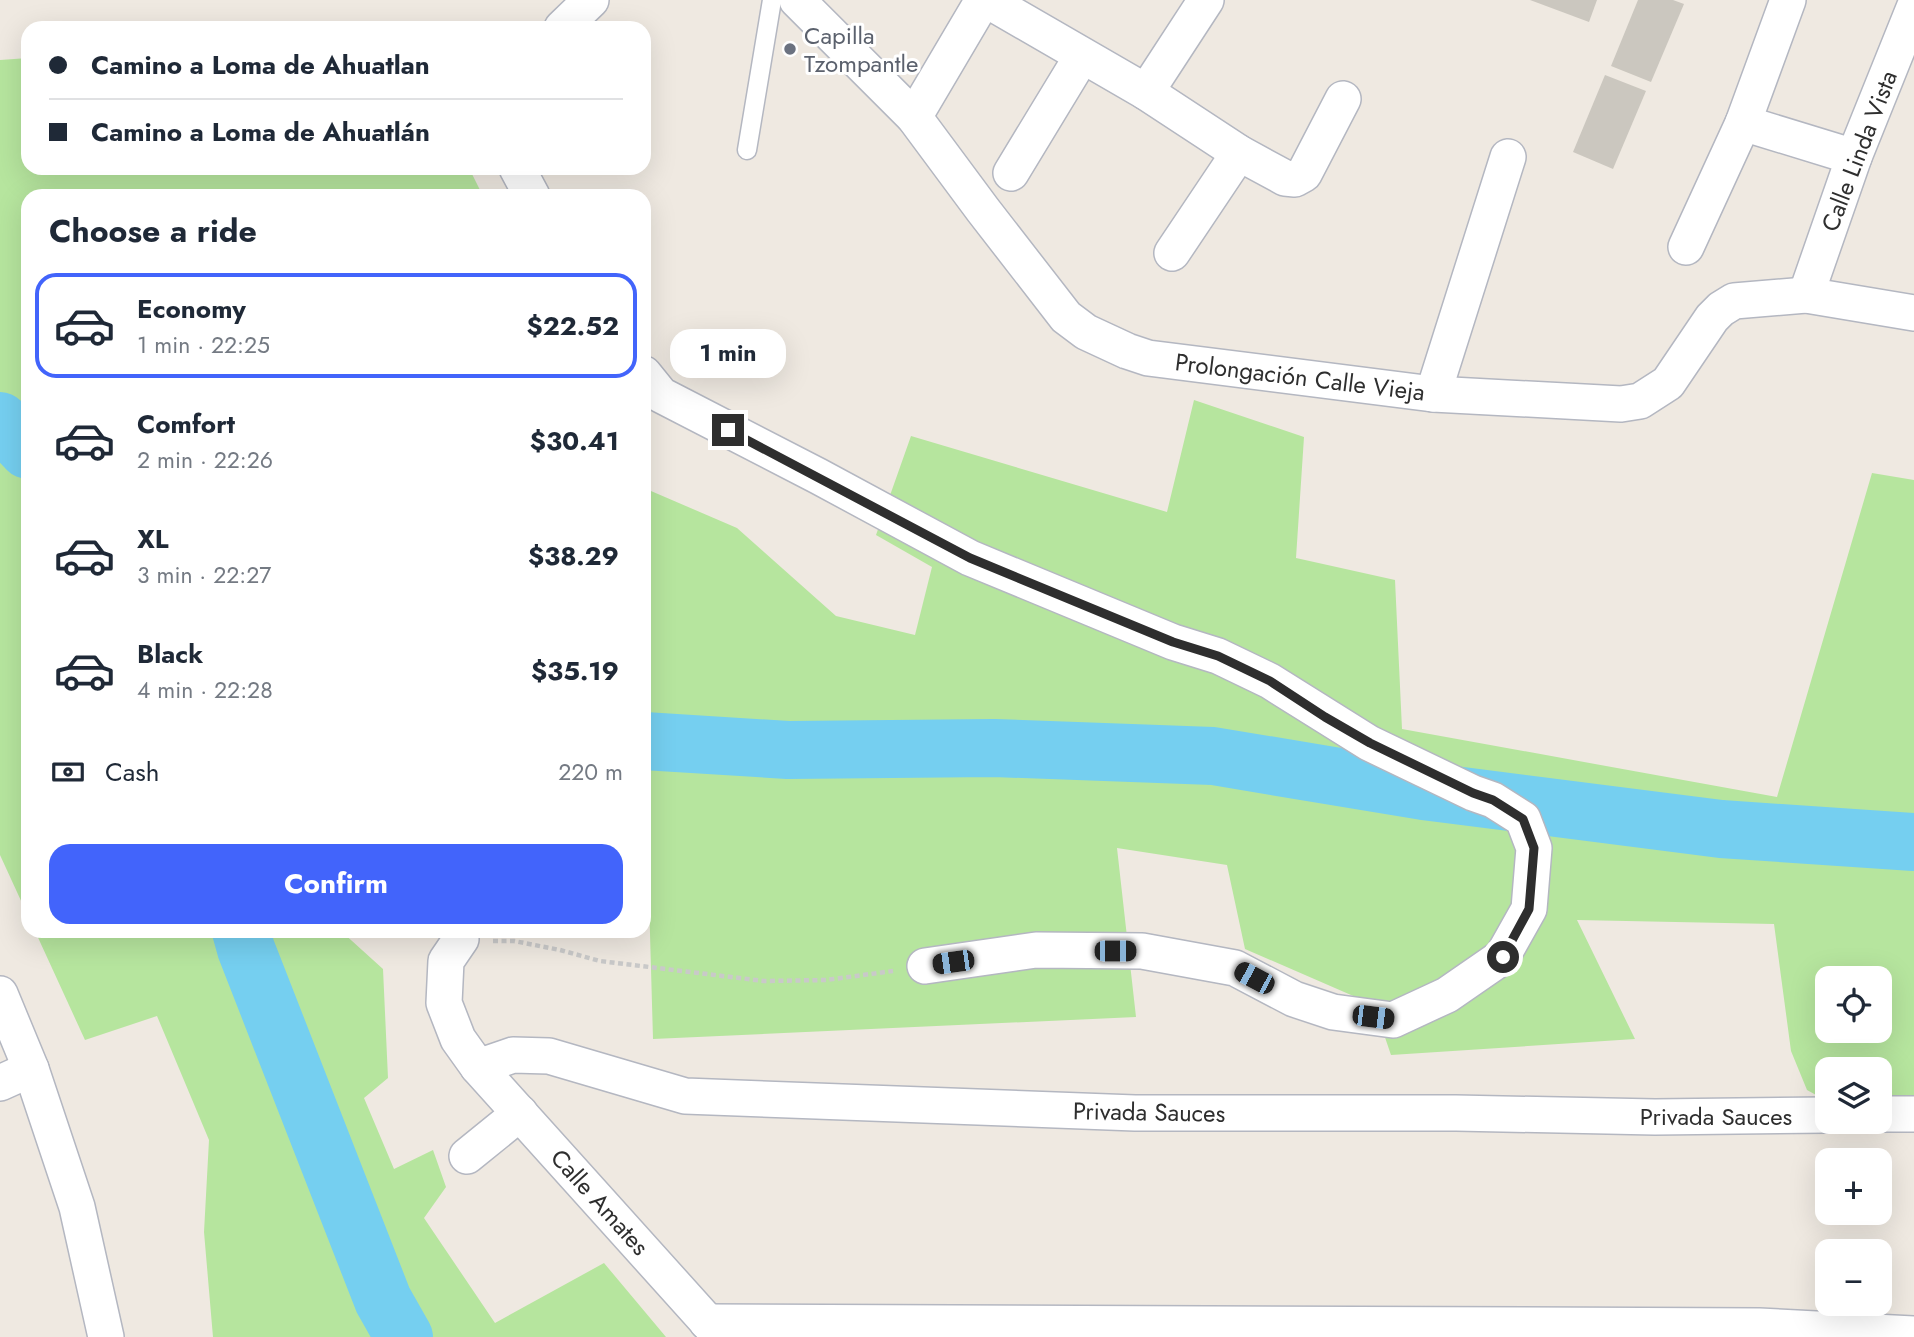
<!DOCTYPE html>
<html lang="en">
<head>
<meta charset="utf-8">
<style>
	:root { --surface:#fff; --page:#f6f6f7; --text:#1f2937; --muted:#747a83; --line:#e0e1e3; --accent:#4264fb }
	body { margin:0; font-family:Jost,sans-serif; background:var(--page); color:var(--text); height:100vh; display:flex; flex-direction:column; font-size:26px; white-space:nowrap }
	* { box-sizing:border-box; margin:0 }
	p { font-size:23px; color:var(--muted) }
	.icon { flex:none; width:38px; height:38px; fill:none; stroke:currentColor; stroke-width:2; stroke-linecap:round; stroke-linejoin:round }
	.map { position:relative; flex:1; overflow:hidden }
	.sheet { position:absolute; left:21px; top:189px; width:630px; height:749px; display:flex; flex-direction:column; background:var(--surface); border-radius:21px; box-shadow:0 7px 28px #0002 }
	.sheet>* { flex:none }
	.banner { position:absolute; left:21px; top:21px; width:630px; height:154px; border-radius:21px; box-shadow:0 7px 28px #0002; display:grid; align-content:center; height:154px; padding:0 28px; background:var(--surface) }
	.controls { position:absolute; left:1815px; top:966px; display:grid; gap:14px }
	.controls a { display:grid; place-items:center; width:77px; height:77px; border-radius:14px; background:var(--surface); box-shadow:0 7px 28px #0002; font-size:35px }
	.end { position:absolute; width:32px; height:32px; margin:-16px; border:9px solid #2e2e2e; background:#fff; box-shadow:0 0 0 4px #fff }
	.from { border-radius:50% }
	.bubble { position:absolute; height:49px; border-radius:21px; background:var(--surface); box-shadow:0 7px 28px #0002; font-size:23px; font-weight:700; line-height:49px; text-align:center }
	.car { position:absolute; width:21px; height:42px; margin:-21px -10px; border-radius:9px; box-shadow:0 0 5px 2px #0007; background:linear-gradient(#222 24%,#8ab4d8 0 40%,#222 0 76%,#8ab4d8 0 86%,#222 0) }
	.banner b { display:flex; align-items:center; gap:24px; height:66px; font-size:26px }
	.banner b+b { border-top:2px solid var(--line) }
	.banner i { width:18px; height:18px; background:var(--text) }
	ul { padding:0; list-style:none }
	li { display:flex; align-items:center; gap:21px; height:105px; margin:0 14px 10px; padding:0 14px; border:4px solid transparent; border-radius:21px }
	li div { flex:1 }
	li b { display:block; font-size:26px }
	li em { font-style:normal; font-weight:700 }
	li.current { border-color:var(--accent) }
	li>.icon { width:63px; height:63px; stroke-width:1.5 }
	h2 { padding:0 28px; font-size:32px; line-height:84px }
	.pay { display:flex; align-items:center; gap:18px; height:77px; padding:0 28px; font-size:26px }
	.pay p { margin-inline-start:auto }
	.primary-button { display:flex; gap:14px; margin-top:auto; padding:14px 28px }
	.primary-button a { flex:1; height:80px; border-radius:21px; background:var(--accent); color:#fff; font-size:28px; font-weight:700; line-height:80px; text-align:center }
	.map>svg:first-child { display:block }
</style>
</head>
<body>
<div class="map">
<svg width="1914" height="1337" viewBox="0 0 1914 1337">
	<rect width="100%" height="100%" fill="#efe9e1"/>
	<g fill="#b6e59e" fill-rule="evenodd">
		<polygon points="28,58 28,168 287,168 289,170 292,168 469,168 483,196 28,196 28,916 0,855 0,60"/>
		<path d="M1194,400L1304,437L1296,558L1395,580L1402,729L1777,797L1872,473L1914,480V1103L1880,1104V1069H1827V1101L1807,1090L1791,1051L1774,924L1577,920L1635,1039L1391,1055L1374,1005L1245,949L1227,865L1117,848L1136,1017L653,1039L648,863H644V488L737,528L836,616L915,635L932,567L876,535L911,436L1167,512ZM1827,978H1880V1031H1827Z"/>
		<polygon points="35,931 341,931 383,969 388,1078 364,1098 394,1169 433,1150 446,1187 424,1218 495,1323 604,1263 666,1337 213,1337 204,1232 209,1140 157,1016 85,1040"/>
	</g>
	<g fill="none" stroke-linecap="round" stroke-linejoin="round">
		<g stroke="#75cff0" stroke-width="58">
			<polyline points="0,421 28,450"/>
			<polyline points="644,741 788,750 994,748 1213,756 1423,791 1721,829 1914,842"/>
			<polyline points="241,931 246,949 383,1300 404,1337"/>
		</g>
	</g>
	<g fill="#cbc7bf">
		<polygon points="1530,0 1597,0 1589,22"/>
		<polygon points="1638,0 1673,0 1684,4 1651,82 1611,66"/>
		<polygon points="1605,75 1646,91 1613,169 1573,152"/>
	</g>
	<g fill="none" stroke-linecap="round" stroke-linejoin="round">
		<g stroke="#b4b7c1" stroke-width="21">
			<polyline id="lane" points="747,150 772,0"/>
		</g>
		<g stroke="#b4b7c1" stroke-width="38">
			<g id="street">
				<polyline points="797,0 914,117 983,210 1066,317 1086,332 1127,351 1148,358 1433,394 1621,404 1640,401 1668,383 1712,318 1721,309 1734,301 1806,295 1914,313"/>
				<polyline points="987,0 1146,92 1239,153 1285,178 1295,179 1304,174 1343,99"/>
				<polyline points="562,28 591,0"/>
				<polyline points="1146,92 1206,0"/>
				<polyline points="914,117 983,0"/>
				<polyline points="1743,123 1854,157"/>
				<polyline points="517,168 532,196"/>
				<polyline points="1011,173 1082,56"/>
				<polyline points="1686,247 1743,123 1788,0"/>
				<polyline points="1172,253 1239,153"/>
				<polyline points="1806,295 1854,157 1914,8"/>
				<polyline points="644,374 661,395 818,476 970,558 1173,642 1218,656 1270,681 1369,743 1473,793 1493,800 1523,819 1534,848 1529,909 1502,957 1447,995 1393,1020 1333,1012 1294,999 1235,968 1142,951 1036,950 925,966"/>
				<polyline points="1433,394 1508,157"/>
				<polyline points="461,939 446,961 444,1003 458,1039 478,1067 721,1337"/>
				<polyline points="0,994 31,1069 77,1207 106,1337"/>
				<polyline points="478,1067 513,1055 549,1056 685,1096 1135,1113 1456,1113 1655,1117 1827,1115"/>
				<polyline points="0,1083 31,1069"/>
				<polyline points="1880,1114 1914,1114"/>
				<polyline points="467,1156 520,1113"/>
				<polyline points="707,1322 1759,1326 1914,1334"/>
			</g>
		</g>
		<polyline stroke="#c9c9c9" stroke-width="4.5" stroke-dasharray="5 3.5" stroke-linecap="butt" points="493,941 514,941 560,950 600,961 764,981 826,980 893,971"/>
		<use href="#lane" stroke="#fff" stroke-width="18"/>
		<use href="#street" stroke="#fff" stroke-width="35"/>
	</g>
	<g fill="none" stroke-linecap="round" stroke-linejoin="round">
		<polyline stroke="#2e2e2e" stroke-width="9" points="728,430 970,558 1173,642 1218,656 1270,681 1325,717 1370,743 1473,793 1493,800 1523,819 1534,848 1529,909 1503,957"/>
	</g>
	<circle fill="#6b7280" stroke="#fff" stroke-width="2.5" cx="790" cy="49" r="7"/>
	<g text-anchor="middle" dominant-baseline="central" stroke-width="6" stroke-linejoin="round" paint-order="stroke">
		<g font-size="24" fill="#5b616d" stroke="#fff" text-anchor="start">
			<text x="804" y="35">Capilla<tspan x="804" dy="28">Tzompantle</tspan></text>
		</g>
		<g font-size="24" fill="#2e2e2e" stroke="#fff">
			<text transform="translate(1859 151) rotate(-69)">Calle Linda Vista</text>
			<text transform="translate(1300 377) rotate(7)">Prolongación Calle Vieja</text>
			<text transform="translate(1149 1112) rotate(1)">Privada Sauces</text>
			<text x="1716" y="1116">Privada Sauces</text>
			<text transform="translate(600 1202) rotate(48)">Calle Amates</text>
		</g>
	</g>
</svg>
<div class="controls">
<a><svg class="icon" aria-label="locate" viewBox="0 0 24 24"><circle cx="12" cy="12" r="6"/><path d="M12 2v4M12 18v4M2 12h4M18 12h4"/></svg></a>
<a><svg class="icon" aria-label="layers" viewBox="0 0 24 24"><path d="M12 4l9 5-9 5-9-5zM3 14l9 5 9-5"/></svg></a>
<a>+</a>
<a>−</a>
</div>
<i class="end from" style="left:1503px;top:957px"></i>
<i class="end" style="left:728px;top:430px"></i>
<div class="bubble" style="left:670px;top:329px;width:116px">1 min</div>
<i class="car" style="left:1115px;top:951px;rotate:90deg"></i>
<i class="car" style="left:953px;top:962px;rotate:262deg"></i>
<i class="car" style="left:1254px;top:978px;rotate:298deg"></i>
<i class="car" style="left:1373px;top:1017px;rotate:97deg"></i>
<div class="banner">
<b><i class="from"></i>Camino a Loma de Ahuatlan</b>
<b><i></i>Camino a Loma de Ahuatlán</b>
</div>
<section class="sheet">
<h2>Choose a ride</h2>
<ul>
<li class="current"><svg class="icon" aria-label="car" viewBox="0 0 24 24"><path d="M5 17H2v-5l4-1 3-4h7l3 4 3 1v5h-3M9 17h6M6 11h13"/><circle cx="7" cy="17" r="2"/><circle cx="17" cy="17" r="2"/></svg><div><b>Economy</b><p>1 min · 22:25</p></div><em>$22.52</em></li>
<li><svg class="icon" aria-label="car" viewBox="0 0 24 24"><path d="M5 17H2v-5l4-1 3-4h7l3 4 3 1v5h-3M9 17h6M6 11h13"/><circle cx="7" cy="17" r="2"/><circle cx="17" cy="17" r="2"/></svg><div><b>Comfort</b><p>2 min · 22:26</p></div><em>$30.41</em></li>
<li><svg class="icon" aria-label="car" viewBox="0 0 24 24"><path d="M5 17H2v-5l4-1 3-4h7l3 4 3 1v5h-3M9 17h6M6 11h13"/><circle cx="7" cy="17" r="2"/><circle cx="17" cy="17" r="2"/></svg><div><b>XL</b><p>3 min · 22:27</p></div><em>$38.29</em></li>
<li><svg class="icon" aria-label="car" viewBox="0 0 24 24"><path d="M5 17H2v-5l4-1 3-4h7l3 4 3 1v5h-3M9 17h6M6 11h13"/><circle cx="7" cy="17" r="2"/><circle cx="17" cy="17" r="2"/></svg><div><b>Black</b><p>4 min · 22:28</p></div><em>$35.19</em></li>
</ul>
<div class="pay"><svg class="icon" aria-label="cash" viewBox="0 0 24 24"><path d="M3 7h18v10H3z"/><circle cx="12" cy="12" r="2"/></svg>Cash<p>220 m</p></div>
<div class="primary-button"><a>Confirm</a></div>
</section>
</div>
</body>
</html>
